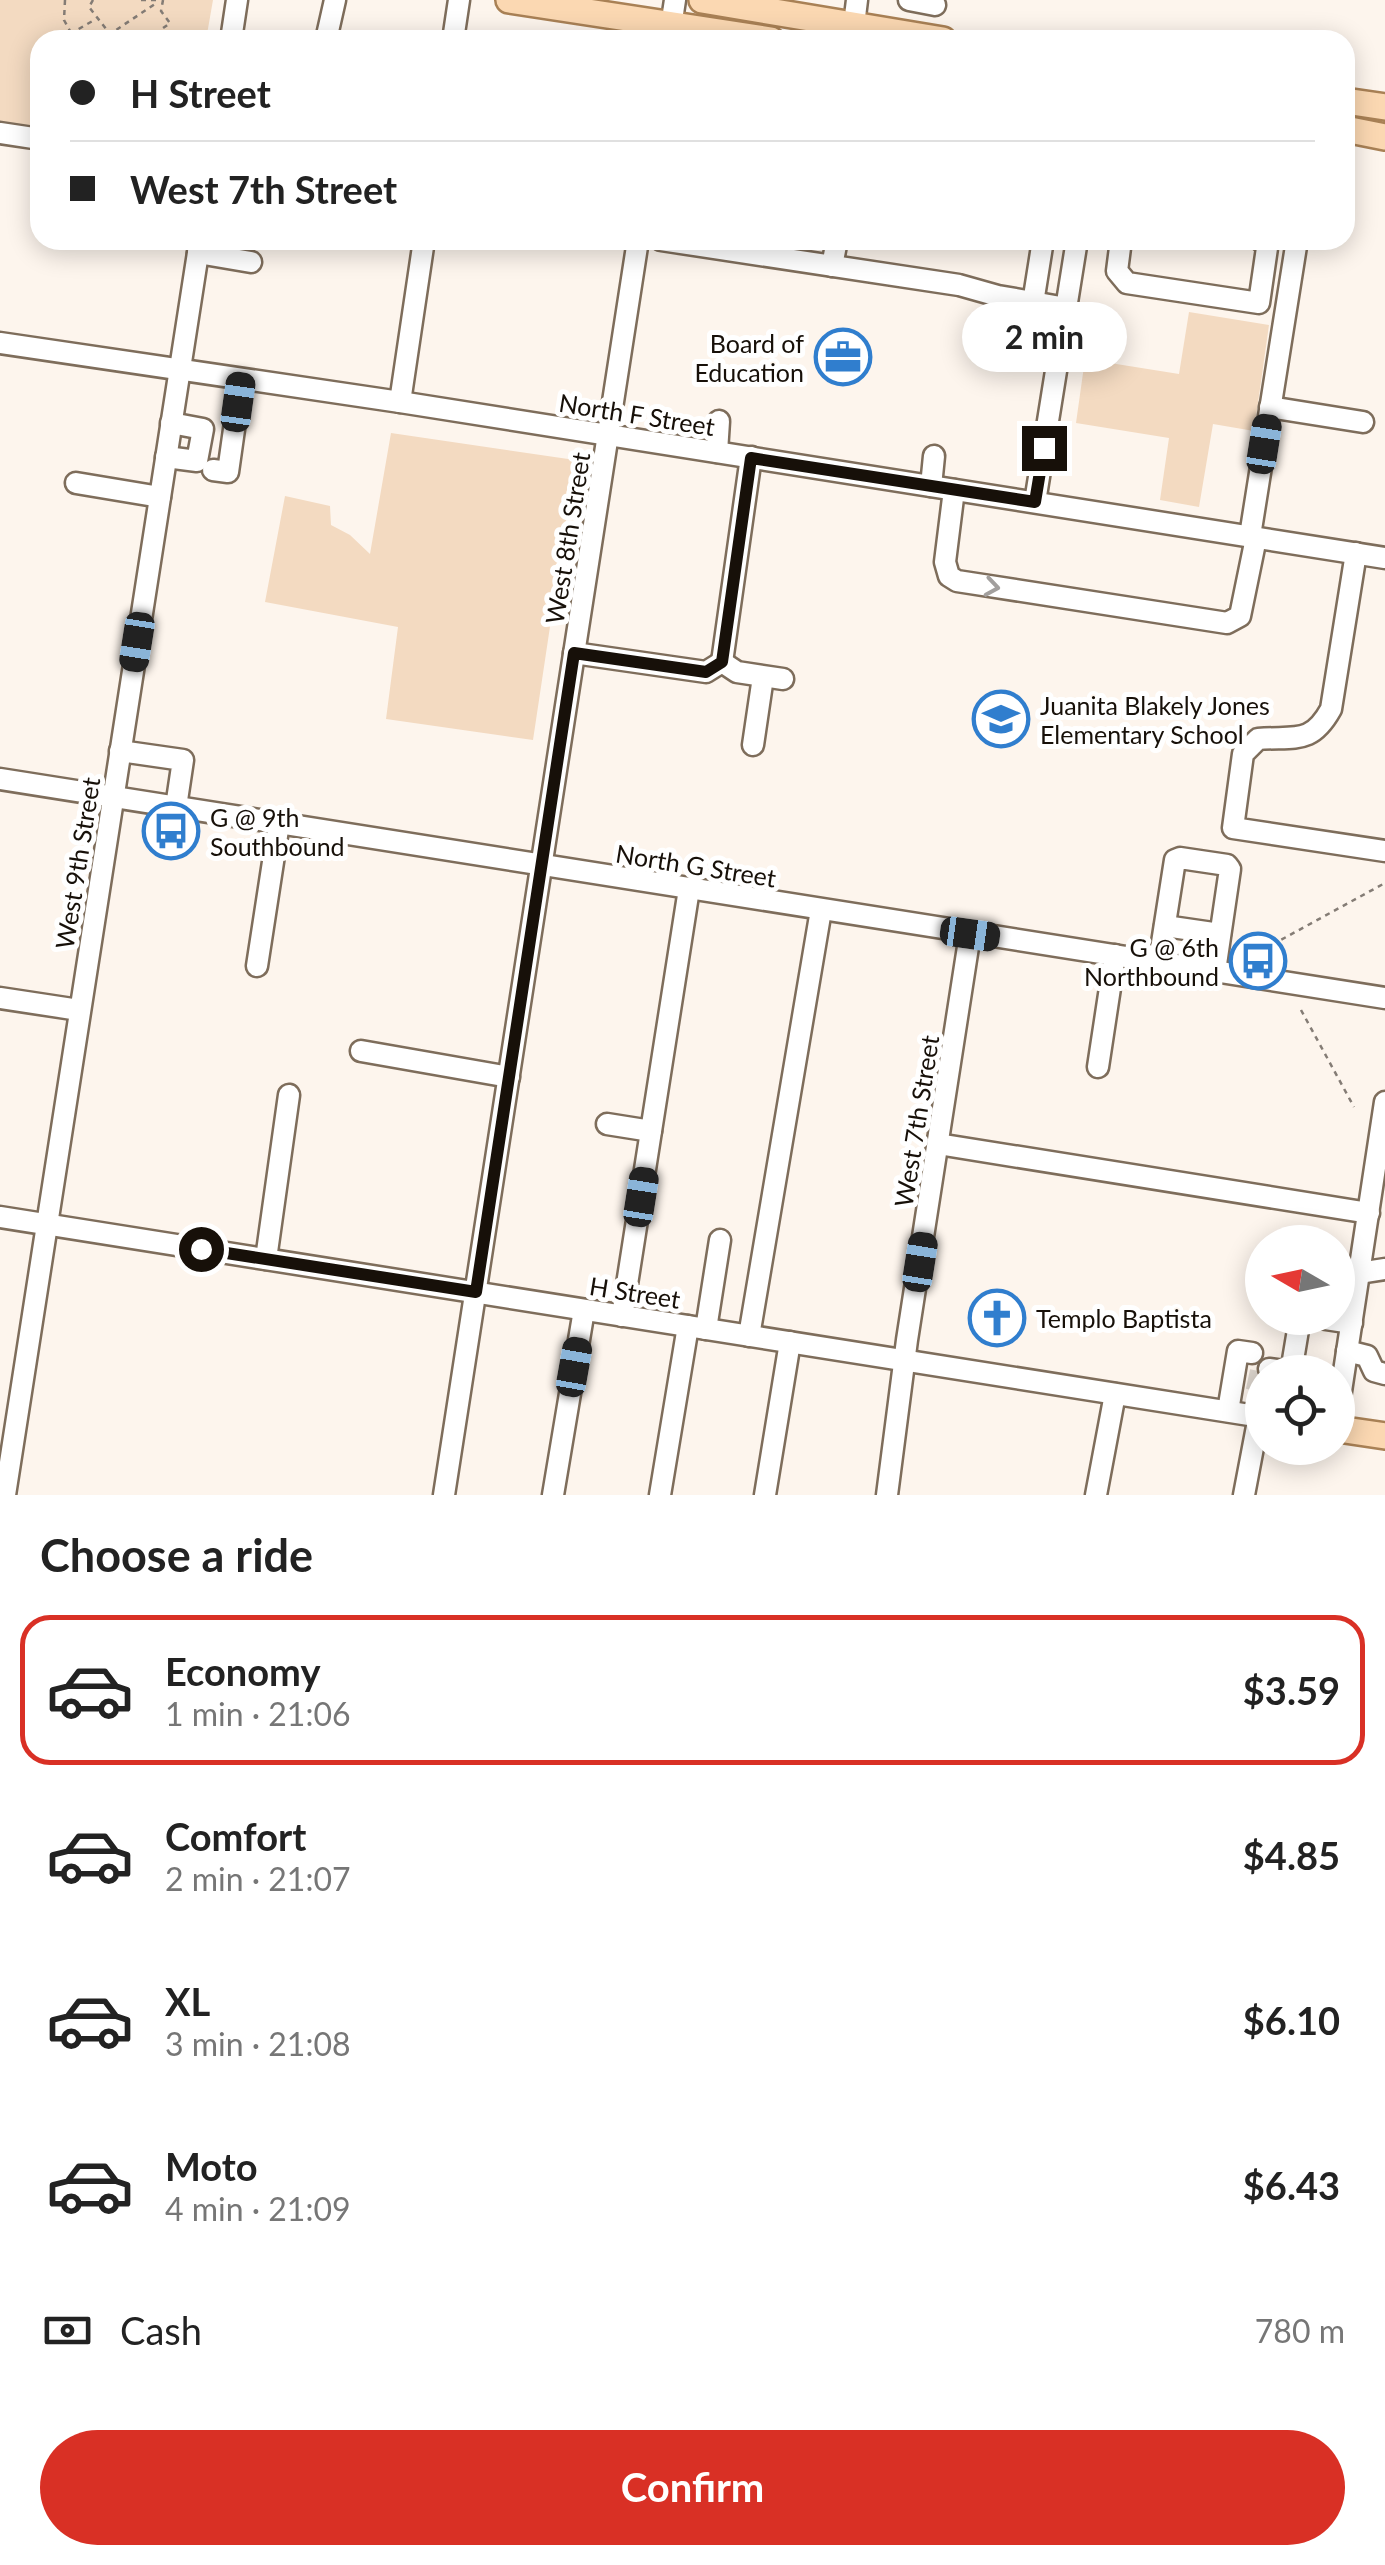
<!DOCTYPE html>
<html lang="en">
<head>
<meta charset="utf-8">
<style>
	:root { --surface:#fff; --page:#f6f6f6; --text:#222; --muted:#767676; --line:#e0e0e0; --accent:#d93025 }
	body { margin:0; font-family:Lato,sans-serif; background:var(--page); color:var(--text); height:100vh; display:flex; flex-direction:column; font-size:38px; white-space:nowrap }
	* { box-sizing:border-box; margin:0 }
	p { font-size:32px; color:var(--muted) }
	.icon { flex:none; width:55px; height:55px; fill:none; stroke:currentColor; stroke-width:2; stroke-linecap:round; stroke-linejoin:round }
	.map { position:relative; height:1495px; overflow:hidden }
	.side { display:flex; flex-direction:column; background:var(--surface); flex:1 }
	.side>* { flex:none }
	.banner { position:absolute; left:30px; top:30px; width:1325px; height:220px; border-radius:30px; box-shadow:0 5px 25px #0003; display:grid; align-content:center; height:220px; padding:0 40px; background:var(--surface) }
	.needle { width:65px; rotate:279deg }
	.tools { position:absolute; left:1245px; top:1225px; display:grid; gap:20px }
	.tools a { display:grid; place-items:center; width:110px; height:110px; border-radius:50%; background:var(--surface); box-shadow:0 5px 25px #0003; font-size:50px }
	.end { position:absolute; width:45px; height:45px; margin:-22px; border:12px solid #171009; background:#fff; box-shadow:0 0 0 5px #fff }
	.from { border-radius:50% }
	.bubble { position:absolute; height:70px; border-radius:35px; background:var(--surface); box-shadow:0 5px 25px #0003; font-size:32px; font-weight:700; line-height:70px; text-align:center }
	.car { position:absolute; width:30px; height:60px; margin:-30px -15px; border-radius:12px; box-shadow:0 0 8px 2px #0007; background:linear-gradient(#222 24%,#8ab4d8 0 40%,#222 0 76%,#8ab4d8 0 86%,#222 0) }
	.banner b { display:flex; align-items:center; gap:35px; height:95px; font-size:38px }
	.banner b+b { border-top:2px solid var(--line) }
	.banner i { width:25px; height:25px; background:var(--text) }
	ul { padding:0; list-style:none }
	li { display:flex; align-items:center; gap:30px; height:150px; margin:0 20px 15px; padding:0 20px; border:5px solid transparent; border-radius:30px }
	li div { flex:1 }
	li b { display:block; font-size:38px }
	li em { font-style:normal; font-weight:700 }
	li.on { border-color:var(--accent) }
	li>.icon { width:90px; height:90px; stroke-width:1.5 }
	h2 { padding:0 40px; font-size:45px; line-height:120px }
	.pay { display:flex; align-items:center; gap:25px; height:110px; padding:0 40px; font-size:38px }
	.pay p { margin-inline-start:auto }
	.primary-button { display:flex; gap:20px; margin-top:auto; padding:20px 40px }
	.primary-button a { flex:1; height:115px; border-radius:60px; background:var(--accent); color:#fff; font-size:40px; font-weight:700; line-height:115px; text-align:center }
	.map>svg:first-child { display:block }
</style>
</head>
<body>
<div class="map">
<svg width="1385" height="1495" viewBox="0 0 1385 1495">
	<rect width="100%" height="100%" fill="#fdf5ed"/>
	<g fill="#f3dac1">
		<polygon points="0,0 213,0 206,40 40,40 40,133 0,127"/>
		<polygon points="1189,312 1269,325 1254,431 1213,424 1199,507 1160,500 1169,438 1076,423 1085,359 1179,374"/>
		<polygon points="391,433 575,460 533,740 386,719 398,627 265,602 285,496 330,506 331,525 350,535 370,554"/>
	</g>
	<g fill="none" stroke-linecap="round" stroke-linejoin="round">
		<polyline stroke="#dad3cb" stroke-width="20" stroke-dasharray="20 10" stroke-linecap="butt" points="1248,1379 1262,1382"/>
		<g stroke="#7e6d5b" stroke-width="25">
			<g id="minor">
				<polyline points="909,0 935,5"/>
				<polyline points="854,25 857,0"/>
				<polyline points="231,40 237,0"/>
				<polyline points="326,40 335,0"/>
				<polyline points="453,40 459,0"/>
				<polyline points="669,40 675,0"/>
				<polyline points="0,133 40,139"/>
				<polyline points="661,240 959,285 998,296 1066,308"/>
				<polyline points="1121,240 1117,271 1127,283 1259,303 1268,241 1260,240"/>
				<polyline points="198,253 251,262"/>
				<polyline points="832,266 837,240"/>
				<polyline points="1033,303 1043,240"/>
				<polyline points="0,343 400,402 1385,558"/>
				<polyline points="400,402 424,240"/>
				<polyline points="1270,407 1363,422"/>
				<polyline points="717,452 719,421"/>
				<polyline points="166,457 197,461 203,429 171,423"/>
				<polyline points="213,470 228,472 241,380"/>
				<polyline points="76,483 160,497"/>
				<polyline points="931,486 934,456"/>
				<polyline points="954,490 945,562 949,576 957,581 1227,623 1240,616 1256,538"/>
				<polyline points="1035,502 1077,240"/>
				<polyline points="1250,536 1297,240"/>
				<path d="M1356,553L1331,709C1311,745 1296,736 1258,739L1243,754L1233,828L1385,851"/>
				<polyline points="574,653 706,672 722,662"/>
				<polyline points="722,662 751,457"/>
				<polyline points="722,662 737,672 783,679"/>
				<polyline points="753,745 763,677"/>
				<polyline points="120,751 183,760 176,807"/>
				<polyline points="0,779 1385,998"/>
				<polyline points="1165,926 1220,934"/>
				<polyline points="1159,962 1175,860 1180,858 1227,865 1230,869 1215,971"/>
				<polyline points="257,966 279,823"/>
				<polyline points="0,998 79,1010"/>
				<polyline points="361,1051 509,1077"/>
				<polyline points="1098,1067 1115,955"/>
				<polyline points="607,1124 651,1131"/>
				<polyline points="938,1144 1369,1213"/>
				<polyline points="0,1217 1262,1417"/>
				<polyline points="266,1259 289,1095"/>
				<polyline points="1359,1273 1385,1269"/>
				<polyline points="622,1316 689,889"/>
				<polyline points="1319,1318 1352,1323"/>
				<polyline points="706,1329 720,1240"/>
				<polyline points="749,1336 821,910"/>
				<polyline points="1347,1351 1367,1356 1374,1371 1385,1374"/>
				<polyline points="1269,1369 1291,1372 1300,1318"/>
				<polyline points="1228,1411 1238,1351 1252,1353"/>
				<polyline points="1338,1411 1385,1102"/>
				<polyline points="5,1495 200,240"/>
				<polyline points="444,1495 638,240"/>
				<polyline points="553,1495 584,1310"/>
				<polyline points="660,1495 688,1326"/>
				<polyline points="765,1495 790,1342"/>
				<polyline points="887,1495 907,1340 970,934"/>
				<polyline points="1096,1495 1115,1394"/>
				<polyline points="1244,1495 1259,1416"/>
			</g>
		</g>
		<g stroke="#a98155" stroke-width="30">
			<g id="major">
				<polyline points="509,0 771,40"/>
				<polyline points="702,0 943,40"/>
				<polyline points="1345,101 1385,107"/>
				<polyline points="1345,129 1385,137"/>
				<polyline points="1338,1429 1385,1436"/>
			</g>
		</g>
		<g stroke="#847c75" stroke-width="2.5" stroke-dasharray="5 5" stroke-linecap="butt">
			<polyline points="65,0 64,20 75,40"/>
			<polyline points="93,0 89,7 110,34 158,2"/>
			<polyline points="141,0 161,0"/>
			<polyline points="70,34 96,19"/>
			<polyline points="147,40 170,23 161,11 163,0"/>
			<polyline points="1255,954 1385,883"/>
			<polyline points="1301,1010 1354,1107"/>
		</g>
		<use href="#minor" stroke="#fff" stroke-width="20"/>
		<use href="#major" stroke="#fbd8b2" stroke-width="25"/>
	</g>
	<defs><path id="oneway-chevron" d="M-2-3.5L2.5 0L-2 3.5" fill="none" stroke-width="1.6" stroke-linecap="round" stroke-linejoin="round" transform="scale(2.5)"/></defs>
	<use stroke="#a29f9d" href="#oneway-chevron" transform="translate(992 587) rotate(9)"/>
	<g fill="none" stroke-linecap="round" stroke-linejoin="round">
		<polyline stroke="#171009" stroke-width="12" points="201,1249 476,1292 574,653 706,672 722,662 751,458 1035,502 1044,448"/>
	</g>
	<defs>
		<g id="office-ring" transform="scale(2.875)"><circle r="9.5" fill="#fff" stroke="#307ece" stroke-width="1.5"/><path d="M-6-3h4V-5.5h4V-3h4V5H-6ZM-1-4.5V-3h2v-1.5ZM-6 0V1H6V0Z" fill="#307ece"/></g>
		<g id="school-ring" transform="scale(2.875)"><circle r="9.5" fill="#fff" stroke="#307ece" stroke-width="1.5"/><path d="M0-5L7-2L0 1L-7-2ZM-4 1L0 2.5L4 1V4Q0 6-4 4Z" fill="#307ece"/></g>
		<g id="bus-ring" transform="scale(2.875)"><circle r="9.5" fill="#fff" stroke="#307ece" stroke-width="1.5"/><path d="M-5-6H5V4H4V6H2V4H-2V6H-4V4H-5ZM-3.5-4V0h7V-4ZM-3.5 1.2v1.5H-2V1.2ZM2 1.2v1.5H3.5V1.2Z" fill="#307ece"/></g>
		<g id="church-ring" transform="scale(2.875)"><circle r="9.5" fill="#fff" stroke="#307ece" stroke-width="1.5"/><path d="M-1.2-6h2.4v3.5h3.3v2.4h-3.3V6h-2.4V-.1h-3.3v-2.4h3.3Z" fill="#307ece"/></g>
	</defs>
	<g fill-rule="evenodd">
		<use href="#office-ring" x="843" y="357"/>
		<use href="#school-ring" x="1001" y="719"/>
		<use href="#bus-ring" x="171" y="831"/>
		<use href="#bus-ring" x="1258" y="961"/>
		<use href="#church-ring" x="997" y="1318"/>
	</g>
	<g text-anchor="middle" dominant-baseline="central" stroke-width="10" stroke-linejoin="round" paint-order="stroke">
		<g font-size="25" fill="#171009" stroke="#fff" text-anchor="start">
			<text x="804" y="343" text-anchor="end">Board of<tspan x="804" dy="29">Education</tspan></text>
			<text x="1040" y="705">Juanita Blakely Jones<tspan x="1040" dy="29">Elementary School</tspan></text>
			<text x="210" y="817">G @ 9th<tspan x="210" dy="29">Southbound</tspan></text>
			<text x="1219" y="947" text-anchor="end">G @ 6th<tspan x="1219" dy="29">Northbound</tspan></text>
			<text x="1036" y="1318">Templo Baptista</text>
		</g>
		<g font-size="25" fill="#171009" stroke="#fff">
			<text transform="translate(637 414) rotate(9)">North F Street</text>
			<text transform="translate(567 538) rotate(-81)">West 8th Street</text>
			<text transform="translate(77 863) rotate(-81)">West 9th Street</text>
			<text transform="translate(696 865) rotate(9)">North G Street</text>
			<text transform="translate(916 1121) rotate(-81)">West 7th Street</text>
			<text transform="translate(635 1292) rotate(9)">H Street</text>
		</g>
	</g>
</svg>
<div class="tools">
<a><svg class="needle" viewBox="-14 -14 28 28"><path d="M0-13l5 13h-10z" fill="#e53935"/><path d="M0 13l5-13h-10z" fill="#767676"/></svg></a>
<a><svg class="icon" aria-label="locate" viewBox="0 0 24 24"><circle cx="12" cy="12" r="6"/><path d="M12 2v4M12 18v4M2 12h4M18 12h4"/></svg></a>
</div>
<i class="end from" style="left:201px;top:1249px"></i>
<i class="end" style="left:1044px;top:448px"></i>
<div class="bubble" style="left:962px;top:302px;width:165px">2 min</div>
<i class="car" style="left:238px;top:402px;rotate:8deg"></i>
<i class="car" style="left:1264px;top:444px;rotate:9deg"></i>
<i class="car" style="left:137px;top:642px;rotate:189deg"></i>
<i class="car" style="left:970px;top:934px;rotate:98deg"></i>
<i class="car" style="left:641px;top:1197px;rotate:9deg"></i>
<i class="car" style="left:920px;top:1262px;rotate:9deg"></i>
<i class="car" style="left:574px;top:1367px;rotate:10deg"></i>
<div class="banner">
<b><i class="from"></i>H Street</b>
<b><i></i>West 7th Street</b>
</div>
</div>
<section class="side">
<h2>Choose a ride</h2>
<ul>
<li class="on"><svg class="icon" aria-label="car" viewBox="0 0 24 24"><path d="M5 17H2v-5l4-1 3-4h7l3 4 3 1v5h-3M9 17h6M6 11h13"/><circle cx="7" cy="17" r="2"/><circle cx="17" cy="17" r="2"/></svg><div><b>Economy</b><p>1 min · 21:06</p></div><em>$3.59</em></li>
<li><svg class="icon" aria-label="car" viewBox="0 0 24 24"><path d="M5 17H2v-5l4-1 3-4h7l3 4 3 1v5h-3M9 17h6M6 11h13"/><circle cx="7" cy="17" r="2"/><circle cx="17" cy="17" r="2"/></svg><div><b>Comfort</b><p>2 min · 21:07</p></div><em>$4.85</em></li>
<li><svg class="icon" aria-label="car" viewBox="0 0 24 24"><path d="M5 17H2v-5l4-1 3-4h7l3 4 3 1v5h-3M9 17h6M6 11h13"/><circle cx="7" cy="17" r="2"/><circle cx="17" cy="17" r="2"/></svg><div><b>XL</b><p>3 min · 21:08</p></div><em>$6.10</em></li>
<li><svg class="icon" aria-label="car" viewBox="0 0 24 24"><path d="M5 17H2v-5l4-1 3-4h7l3 4 3 1v5h-3M9 17h6M6 11h13"/><circle cx="7" cy="17" r="2"/><circle cx="17" cy="17" r="2"/></svg><div><b>Moto</b><p>4 min · 21:09</p></div><em>$6.43</em></li>
</ul>
<div class="pay"><svg class="icon" aria-label="cash" viewBox="0 0 24 24"><path d="M3 7h18v10H3z"/><circle cx="12" cy="12" r="2"/></svg>Cash<p>780 m</p></div>
<div class="primary-button"><a>Confirm</a></div>
</section>
</body>
</html>
